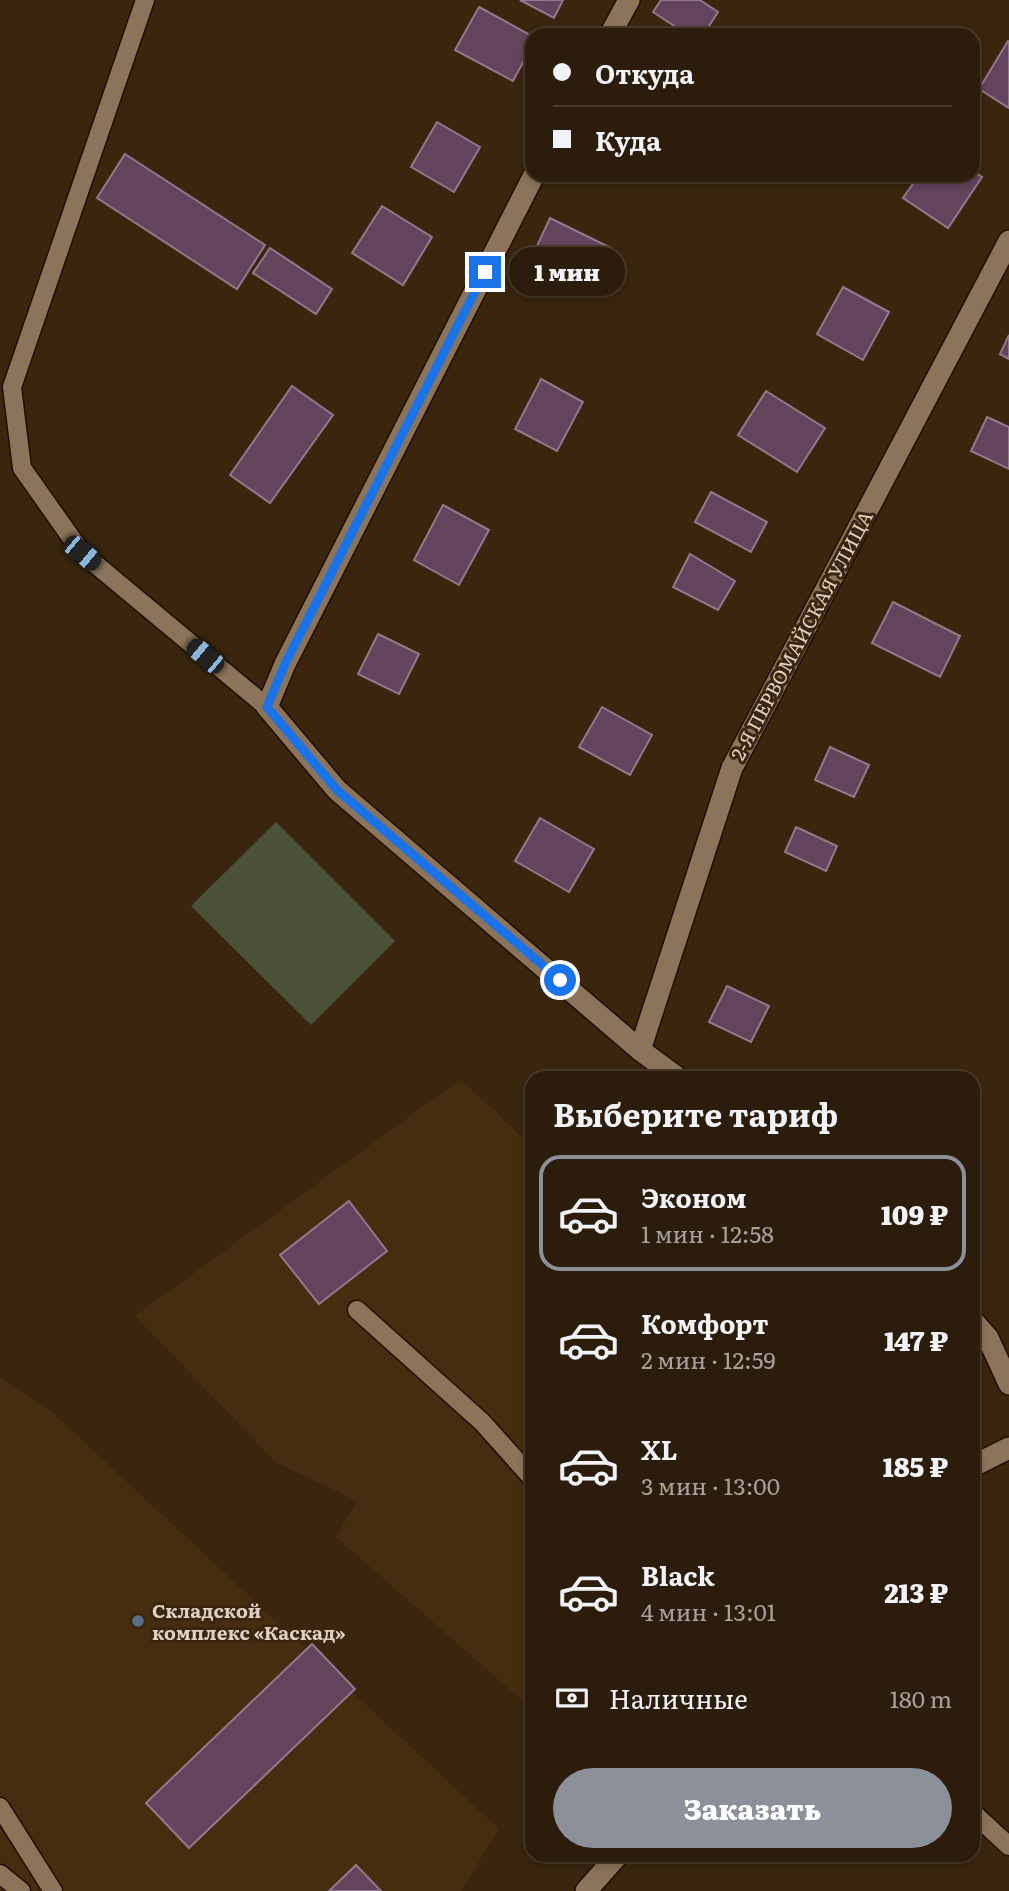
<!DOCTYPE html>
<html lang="ru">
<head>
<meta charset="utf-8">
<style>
	:root { --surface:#2c1c0b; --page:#342514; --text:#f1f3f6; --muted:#a6a19d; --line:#483a2c; --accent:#8c9099 }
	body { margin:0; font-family:Literata,serif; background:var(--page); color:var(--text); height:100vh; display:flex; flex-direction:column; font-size:26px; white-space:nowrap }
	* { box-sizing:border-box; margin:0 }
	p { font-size:23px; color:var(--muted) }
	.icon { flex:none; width:38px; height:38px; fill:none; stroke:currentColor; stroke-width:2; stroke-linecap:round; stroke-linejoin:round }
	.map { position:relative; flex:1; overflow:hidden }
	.sheet { position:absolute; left:525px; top:1071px; width:455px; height:791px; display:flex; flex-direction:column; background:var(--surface); border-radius:21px; box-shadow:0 4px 10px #0003,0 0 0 2px var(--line) }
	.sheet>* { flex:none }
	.hud { position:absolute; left:525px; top:28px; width:455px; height:154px; border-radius:21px; box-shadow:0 4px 10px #0003,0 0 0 2px var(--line); display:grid; align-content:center; height:154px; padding:0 28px; background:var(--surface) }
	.end { position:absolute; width:32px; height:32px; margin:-16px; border:9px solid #1a73e8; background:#fff; box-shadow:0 0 0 4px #fff }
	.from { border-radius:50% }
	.bubble { position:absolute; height:49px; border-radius:24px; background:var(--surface); box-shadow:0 4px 10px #0003,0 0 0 2px var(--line); font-size:23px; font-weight:800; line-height:49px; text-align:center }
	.car { position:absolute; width:21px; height:42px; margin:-21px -10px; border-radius:9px; box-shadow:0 0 5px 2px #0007; background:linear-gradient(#222 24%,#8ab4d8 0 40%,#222 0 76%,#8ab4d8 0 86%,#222 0) }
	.hud b { display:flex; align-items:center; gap:24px; height:66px; font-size:26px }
	.hud b+b { border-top:2px solid var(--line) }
	.hud i { width:18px; height:18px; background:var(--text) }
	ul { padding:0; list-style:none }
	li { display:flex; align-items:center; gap:21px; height:116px; margin:0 14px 10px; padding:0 14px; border:4px solid transparent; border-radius:21px }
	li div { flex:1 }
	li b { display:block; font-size:26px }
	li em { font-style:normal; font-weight:800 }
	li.current { border-color:var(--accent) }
	li>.icon { width:63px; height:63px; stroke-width:1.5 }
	h2 { padding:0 28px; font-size:32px; line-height:84px }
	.pay { display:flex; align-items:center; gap:18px; height:77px; padding:0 28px; font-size:26px }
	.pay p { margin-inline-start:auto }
	.cta { display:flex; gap:14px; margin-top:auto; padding:14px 28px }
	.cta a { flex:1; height:80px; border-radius:42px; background:var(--accent); color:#fff; font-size:28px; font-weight:800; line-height:80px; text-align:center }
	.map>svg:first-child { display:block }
</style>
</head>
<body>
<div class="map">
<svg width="1009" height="1891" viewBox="0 0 1009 1891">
	<rect width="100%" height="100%" fill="#3a260f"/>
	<g fill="#472d10">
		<polygon points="461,1079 532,1147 532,1709 336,1537 357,1501 276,1462 135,1316"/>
		<polygon points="0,1377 52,1412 499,1829 461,1891 0,1891"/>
	</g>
	<polygon fill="#4b5238" points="276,822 395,941 311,1025 191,906"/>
	<g fill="#63445c" stroke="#94788d" stroke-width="2">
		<polygon points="520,0 563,0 554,18"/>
		<polygon points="661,0 700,0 718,12 703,35 688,35 653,12"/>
		<polygon points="479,7 532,36 532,46 513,81 455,50"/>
		<polygon points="1008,41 1009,42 1009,108 979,89"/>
		<polygon points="437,122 480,147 454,192 411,167"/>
		<polygon points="125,154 265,245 237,289 97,198"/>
		<polygon points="973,171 982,177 948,228 903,198 919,175 973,175"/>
		<polygon points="382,206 432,237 403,285 352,253"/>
		<polygon points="550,218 611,248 589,292 529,263"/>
		<polygon points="270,248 332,289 316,314 253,273"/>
		<polygon points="843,287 889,312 863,360 817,334"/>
		<polygon points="1009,335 1009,359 1000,354"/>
		<polygon points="541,379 583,402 557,451 515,429"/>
		<polygon points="292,386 333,415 270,503 230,475"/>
		<polygon points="766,391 825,428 797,472 738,435"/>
		<polygon points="987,417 1009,427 1009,469 971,451"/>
		<polygon points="711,492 767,522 751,552 695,522"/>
		<polygon points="443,505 489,530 459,585 414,560"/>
		<polygon points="690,554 735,581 718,610 673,587"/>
		<polygon points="893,602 960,636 940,677 872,643"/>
		<polygon points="378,634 419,654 399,694 358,674"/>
		<polygon points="602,707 652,735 630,775 579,747"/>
		<polygon points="830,747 869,765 854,797 815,780"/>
		<polygon points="540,818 594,849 569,892 515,861"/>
		<polygon points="796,827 837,846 826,871 785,852"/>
		<polygon points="727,986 769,1006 751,1042 709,1022"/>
		<polygon points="349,1201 387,1251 319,1304 280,1255"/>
		<polygon points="312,1644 355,1689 189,1848 146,1803"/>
		<polygon points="356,1865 381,1891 329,1891"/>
	</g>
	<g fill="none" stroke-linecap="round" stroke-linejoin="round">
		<g stroke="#210e00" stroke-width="21">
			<g id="service">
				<polyline points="145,0 12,387 22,468 82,553 267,707"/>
				<polyline points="357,1310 482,1422 532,1478"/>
				<polyline points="0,1807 53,1891"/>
				<polyline points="973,1813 1009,1846"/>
				<polyline points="0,1874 21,1891"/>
			</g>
		</g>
		<g stroke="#210e00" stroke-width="24">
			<g id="minor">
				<polyline points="610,35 629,0"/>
				<polyline points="534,175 285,664 267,707 337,790 640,1050 678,1078"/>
				<polyline points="640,1050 732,768 1009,241"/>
				<polyline points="973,1321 988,1338 1009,1384"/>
			</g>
		</g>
		<g stroke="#210e00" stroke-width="24">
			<g id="tertiary">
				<polyline points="973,1466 1009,1448"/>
				<polyline points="586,1891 618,1855"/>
			</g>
		</g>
		<use href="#service" stroke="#8c745b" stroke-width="18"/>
		<use href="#minor" stroke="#8c745b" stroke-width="21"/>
		<use href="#tertiary" stroke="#8c745b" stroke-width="21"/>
	</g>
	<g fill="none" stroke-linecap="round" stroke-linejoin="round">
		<polyline stroke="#1a73e8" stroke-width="9" points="485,272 285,664 267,707 337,790 560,980"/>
	</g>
	<circle fill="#5c6f8a" stroke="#3a260f" stroke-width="2.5" cx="138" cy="1621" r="7"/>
	<g text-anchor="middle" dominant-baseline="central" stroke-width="6" stroke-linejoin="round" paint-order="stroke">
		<g font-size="19" fill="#dfd2c5" stroke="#3a260f">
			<text transform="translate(801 635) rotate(-62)">2-Я ПЕРВОМАЙСКАЯ УЛИЦА</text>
		</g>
		<g font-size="19" font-weight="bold" fill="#dfd2c5" stroke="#3a260f" text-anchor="start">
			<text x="152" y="1610">Складской<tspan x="152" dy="22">комплекс «Каскад»</tspan></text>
		</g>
	</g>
</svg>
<i class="end from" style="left:560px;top:980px"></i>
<i class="end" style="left:485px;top:272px"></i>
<div class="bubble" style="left:509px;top:247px;width:116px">1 мин</div>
<i class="car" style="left:82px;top:553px;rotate:130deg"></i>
<i class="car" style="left:205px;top:656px;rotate:310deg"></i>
<div class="hud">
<b><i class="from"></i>Откуда</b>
<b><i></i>Куда</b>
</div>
<section class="sheet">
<h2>Выберите тариф</h2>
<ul>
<li class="current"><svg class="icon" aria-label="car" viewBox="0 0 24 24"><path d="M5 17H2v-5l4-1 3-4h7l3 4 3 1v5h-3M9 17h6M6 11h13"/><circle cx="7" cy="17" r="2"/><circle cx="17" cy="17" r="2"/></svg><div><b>Эконом</b><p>1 мин · 12:58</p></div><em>109 ₽</em></li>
<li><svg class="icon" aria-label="car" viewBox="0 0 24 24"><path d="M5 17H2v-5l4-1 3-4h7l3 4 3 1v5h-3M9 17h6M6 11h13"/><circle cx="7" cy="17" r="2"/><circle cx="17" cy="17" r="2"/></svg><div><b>Комфорт</b><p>2 мин · 12:59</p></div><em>147 ₽</em></li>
<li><svg class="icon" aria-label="car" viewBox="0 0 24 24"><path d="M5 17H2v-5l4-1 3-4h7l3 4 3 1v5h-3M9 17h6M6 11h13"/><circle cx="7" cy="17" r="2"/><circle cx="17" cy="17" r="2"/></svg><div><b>XL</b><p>3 мин · 13:00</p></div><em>185 ₽</em></li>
<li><svg class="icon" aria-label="car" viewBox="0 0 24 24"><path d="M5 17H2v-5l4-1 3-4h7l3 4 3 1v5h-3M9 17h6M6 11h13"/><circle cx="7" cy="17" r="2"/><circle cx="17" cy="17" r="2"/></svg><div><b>Black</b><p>4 мин · 13:01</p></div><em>213 ₽</em></li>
</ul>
<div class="pay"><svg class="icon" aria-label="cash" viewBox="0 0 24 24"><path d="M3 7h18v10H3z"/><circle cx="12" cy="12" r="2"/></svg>Наличные<p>180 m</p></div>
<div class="cta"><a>Заказать</a></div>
</section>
</div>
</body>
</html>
